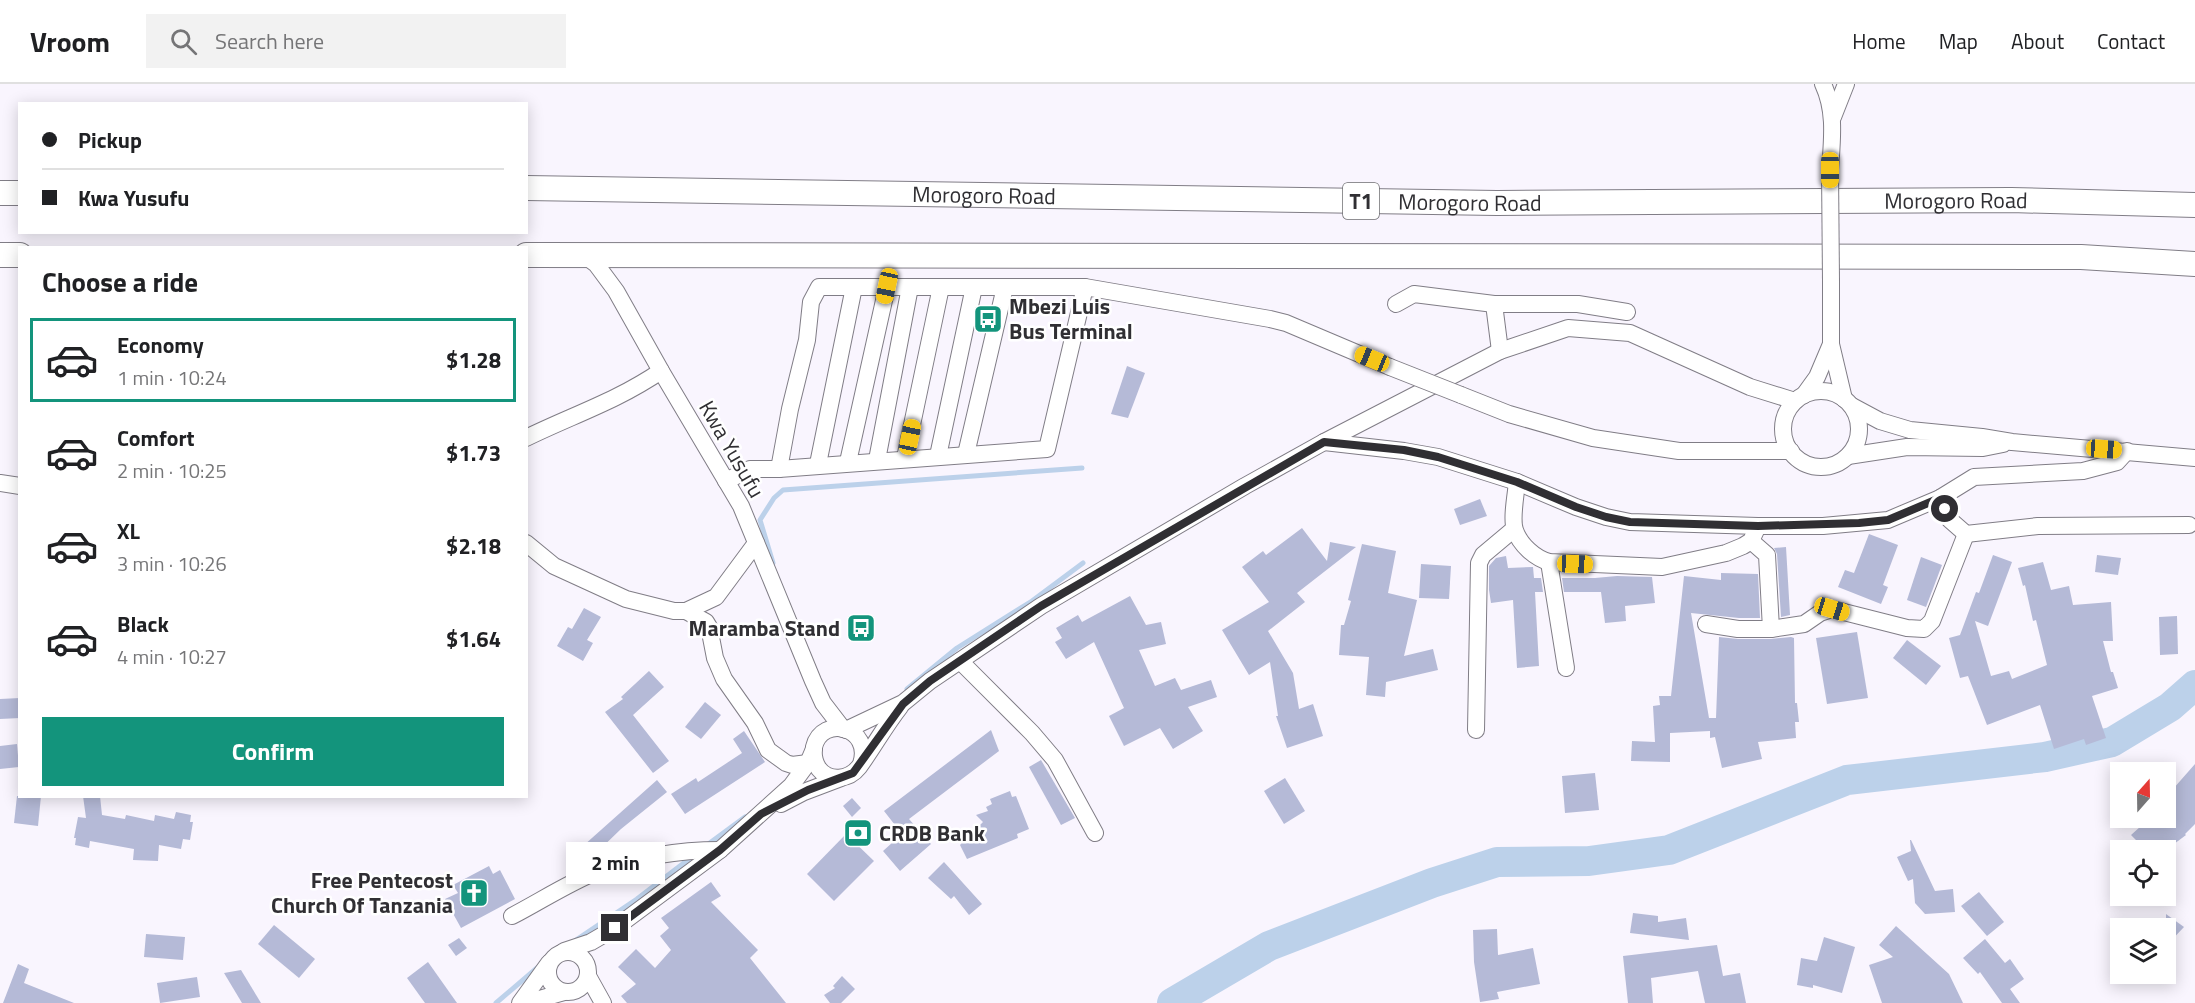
<!DOCTYPE html>
<html lang="en">
<head>
<meta charset="utf-8">
<style>
	:root { --surface:#fff; --page:#f2f2f2; --text:#202124; --muted:#757577; --line:#e0e0e0; --accent:#13947c }
	body { margin:0; font-family:"Titillium Web",sans-serif; background:var(--page); color:var(--text); height:100vh; display:flex; flex-direction:column; font-size:22px; white-space:nowrap }
	* { box-sizing:border-box; margin:0 }
	p { font-size:20px; color:var(--muted) }
	.icon { flex:none; width:33px; height:33px; fill:none; stroke:currentColor; stroke-width:2; stroke-linecap:round; stroke-linejoin:round }
	.map { position:relative; flex:1; overflow:hidden }
	.side { position:absolute; left:18px; top:162px; width:510px; height:552px; display:flex; flex-direction:column; background:var(--surface); border-radius:0px; box-shadow:0 3px 15px #0003 }
	.side>* { flex:none }
	.banner { position:absolute; left:18px; top:18px; width:510px; height:132px; border-radius:0px; box-shadow:0 3px 15px #0003; display:grid; align-content:center; height:132px; padding:0 24px; background:var(--surface) }
	.needle { width:39px; rotate:20deg }
	.fabs { position:absolute; left:2110px; top:678px; display:grid; gap:12px }
	.fabs a { display:grid; place-items:center; width:66px; height:66px; border-radius:0px; background:var(--surface); box-shadow:0 3px 15px #0003; font-size:30px }
	.end { position:absolute; width:27px; height:27px; margin:-14px; border:8px solid #302f33; background:#fff; box-shadow:0 0 0 3px #fff }
	.from { border-radius:50% }
	.bubble { position:absolute; height:42px; border-radius:0px; background:var(--surface); box-shadow:0 3px 15px #0003; font-size:20px; font-weight:700; line-height:42px; text-align:center }
	.car { position:absolute; width:18px; height:36px; margin:-18px -9px; border-radius:8px; box-shadow:0 0 4px 2px #0007; background:linear-gradient(#f5c518 24%,#345 0 40%,#f5c518 0 76%,#345 0 86%,#f5c518 0) }
	.banner b { display:flex; align-items:center; gap:21px; height:57px; font-size:22px }
	.banner b+b { border-top:2px solid var(--line) }
	.banner i { width:15px; height:15px; background:var(--text) }
	ul { padding:0; list-style:none }
	li { display:flex; align-items:center; gap:18px; height:84px; margin:0 12px 9px; padding:0 12px; border:3px solid transparent; border-radius:0px }
	li div { flex:1 }
	li b { display:block; font-size:22px }
	li em { font-style:normal; font-weight:700 }
	li.selected { border-color:var(--accent) }
	li>.icon { width:54px; height:54px; stroke-width:1.5 }
	h2 { padding:0 24px; font-size:27px; line-height:72px }
	.action { display:flex; gap:12px; margin-top:auto; padding:12px 24px }
	.action a { flex:1; height:69px; border-radius:0px; background:var(--accent); color:#fff; font-size:24px; font-weight:700; line-height:69px; text-align:center }
	header { display:flex; align-items:center; gap:36px; box-sizing:border-box; height:84px; padding:0 30px; background:var(--surface); border-bottom:2px solid var(--line) }
	header strong { font-size:28px }
	nav { display:flex; gap:33px; margin-inline-start:auto; font-size:21px }
	.search { width:420px; height:54px; background:var(--page); display:flex; align-items:center; gap:15px; box-sizing:border-box; padding:0 21px; border-radius:0px; color:var(--muted); font-size:22px }
	.map>svg:first-child { display:block }
</style>
</head>
<body>
<header>
<strong>Vroom</strong>
<div class="search"><svg class="icon" aria-label="search" viewBox="0 0 24 24"><circle cx="10" cy="10" r="6"/><path d="M15 15l6 6"/></svg>Search here</div>
<nav><a>Home</a><a>Map</a><a>About</a><a>Contact</a></nav>
</header>
<div class="map">
<svg width="2195" height="919" viewBox="0 0 2195 919">
	<rect width="100%" height="100%" fill="#f9f5fe"/>
	<g fill="none" stroke-linecap="round" stroke-linejoin="round">
		<g stroke="#bcd1ea" stroke-width="5">
			<polyline points="773,479 760,436 774,414 783,406 1082,384"/>
			<polyline points="907,605 957,564 1032,517 1083,479"/>
			<polyline points="707,761 745,733"/>
			<polyline points="576,856 637,815 693,772"/>
			<polyline points="496,919 537,884"/>
		</g>
		<polyline stroke="#bcd1ea" stroke-width="30" points="1172,919 1269,862 1432,799 1497,778 1589,777 1669,766 1847,696 2045,673 2112,658 2170,623 2195,601"/>
	</g>
	<g fill="#b5bad7">
		<polygon points="1127,282 1145,289 1128,334 1111,330"/>
		<polygon points="1480,415 1487,432 1460,441 1454,425"/>
		<polygon points="1302,444 1327,477 1330,458 1356,463 1297,509 1305,518 1268,547 1293,589 1299,625 1313,620 1323,652 1287,664 1276,632 1278,632 1270,578 1249,591 1222,546 1269,518 1242,483 1263,467 1266,471"/>
		<polygon points="1869,450 1898,461 1883,501 1888,503 1881,520 1838,503 1845,486 1854,489"/>
		<polygon points="1362,460 1396,467 1388,509 1417,516 1404,572 1433,565 1438,586 1386,598 1385,613 1366,611 1369,573 1339,571 1341,541 1344,541 1351,517 1348,516"/>
		<polygon points="1786,463 1790,531 1781,533 1777,470 1774,464"/>
		<polygon points="1993,471 2012,478 1988,542 1975,537 1991,592 2009,587 2012,595 2047,581 2036,536 2033,537 2025,501 2023,502 2018,484 2043,478 2051,506 2069,502 2073,521 2111,518 2113,557 2103,557 2111,588 2113,588 2118,604 2092,612 2106,654 2086,661 2084,655 2054,665 2040,621 1987,641 1968,592 1960,594 1949,554 1960,551 1976,508 1979,509"/>
		<polygon points="2097,471 2121,474 2118,491 2095,488"/>
		<polygon points="1506,472 1508,484 1533,483 1534,494 1541,494 1543,508 1535,508 1539,582 1517,584 1513,516 1491,519 1489,506 1489,482 1496,474"/>
		<polygon points="1921,473 1942,481 1926,523 1907,516"/>
		<polygon points="1421,480 1451,482 1449,515 1419,514"/>
		<polygon points="1721,489 1758,490 1760,534 1739,534 1691,529 1709,634 1716,634 1719,553 1738,555 1771,555 1791,553 1794,554 1795,619 1797,619 1799,638 1795,638 1796,654 1758,658 1762,675 1722,684 1715,653 1710,654 1710,647 1670,649 1670,678 1631,677 1632,657 1655,658 1653,622 1660,621 1659,612 1671,612 1684,492 1721,496"/>
		<polygon points="1617,492 1652,493 1655,519 1625,522 1626,537 1605,539 1601,508 1564,508 1562,494 1595,494"/>
		<polygon points="1130,512 1146,541 1161,538 1166,560 1139,566 1155,602 1175,594 1181,606 1211,596 1217,613 1188,623 1203,647 1173,665 1160,644 1124,662 1109,632 1124,624 1094,558 1066,575 1055,558 1062,554 1056,544 1078,531 1082,538"/>
		<polygon points="584,524 601,533 587,556 593,559 583,577 557,562 568,543 572,545"/>
		<polygon points="2177,532 2178,570 2160,571 2159,533"/>
		<polygon points="1857,548 1868,614 1827,620 1816,554"/>
		<polygon points="1907,556 1941,582 1926,601 1893,574"/>
		<polygon points="649,587 664,603 633,631 669,677 653,689 605,628 623,615 621,613"/>
		<polygon points="20,614 20,634 0,635 0,615"/>
		<polygon points="705,618 721,631 701,655 685,643"/>
		<polygon points="991,646 999,667 909,735 931,760 900,787 883,767 902,750 884,727"/>
		<polygon points="744,647 765,678 685,730 671,710 696,694 698,698 742,669 733,655"/>
		<polygon points="17,660 19,683 0,685 0,662"/>
		<polygon points="1041,676 1075,734 1061,741 1029,683"/>
		<polygon points="2195,680 2195,740 2185,750 2186,751 2166,766 2146,766 2131,751 2150,734 2166,734 2166,713"/>
		<polygon points="1595,689 1599,726 1565,729 1562,692"/>
		<polygon points="1285,694 1305,727 1284,740 1264,707"/>
		<polygon points="657,696 667,708 621,745 593,772 583,762"/>
		<polygon points="1010,707 1012,713 1016,712 1029,745 1017,750 1018,754 967,775 960,761 971,749 979,746 978,743 983,738 976,731 988,727 986,723 992,720 990,715"/>
		<polygon points="17,712 41,712 38,742 14,739"/>
		<polygon points="83,712 100,712 102,731 125,735 126,731 154,737 155,731 174,735 176,728 191,731 190,738 193,738 190,756 183,755 181,765 159,761 158,777 133,776 134,765 90,757 89,764 75,761 76,754 74,754 78,733 86,734"/>
		<polygon points="852,714 861,724 852,733 843,722"/>
		<polygon points="846,750 874,777 834,817 807,790"/>
		<polygon points="1910,756 1911,756 1935,807 1953,805 1955,828 1925,830 1915,819 1913,795 1908,797 1897,773 1911,767"/>
		<polygon points="944,778 982,820 969,831 954,812 951,815 928,794"/>
		<polygon points="489,782 493,790 500,786 515,815 461,844 445,815 458,809 453,801"/>
		<polygon points="711,798 721,812 711,818 758,866 750,874 786,919 627,919 621,912 636,900 618,883 636,865 655,884 671,866 660,852 669,844 661,834"/>
		<polygon points="1979,808 2004,838 1987,852 1961,822"/>
		<polygon points="1633,829 1658,832 1658,838 1686,834 1689,856 1630,849"/>
		<polygon points="2166,830 2184,843 2166,862"/>
		<polygon points="274,841 315,875 299,894 258,860"/>
		<polygon points="1896,842 1949,890 1963,919 1882,919 1869,881 1893,873 1879,861"/>
		<polygon points="1497,845 1498,871 1533,864 1540,900 1497,908 1499,915 1480,918 1474,878 1473,846"/>
		<polygon points="146,850 185,853 183,876 144,873"/>
		<polygon points="1824,853 1855,863 1842,909 1813,901 1813,904 1797,901 1801,874 1817,877"/>
		<polygon points="459,854 467,864 456,872 448,861"/>
		<polygon points="1985,855 2005,879 2010,875 2024,895 2010,905 2020,919 2002,919 1980,888 1978,890 1963,874"/>
		<polygon points="1717,861 1723,892 1740,889 1746,919 1705,919 1698,887 1651,894 1653,919 1628,919 1623,872"/>
		<polygon points="428,878 457,919 425,919 407,894"/>
		<polygon points="18,880 29,885 24,899 74,919 3,919"/>
		<polygon points="241,886 261,919 242,919 224,889"/>
		<polygon points="842,892 855,905 841,919 830,919 824,911 835,904 833,902"/>
		<polygon points="197,893 200,913 160,919 157,899"/>
	</g>
	<g fill="none" stroke-linecap="round" stroke-linejoin="round">
		<g stroke="#807d86" stroke-width="18">
			<g id="minor">
				<path d="M1823,0C1836,28 1832,56 1830,86"/>
				<polyline points="1833,33 1846,0"/>
				<polyline points="584,171 596,180 616,207 661,287 741,422 813,597 823,619 843,645"/>
				<polyline points="1831,197 1831,260 1844,315"/>
				<polyline points="1396,220 1414,210 1494,220 1500,267"/>
				<polyline points="1494,220 1578,220 1627,228"/>
				<circle cx="1821" cy="345" r="38"/>
				<polyline points="1461,311 1509,330 1593,354 1679,367 1791,367"/>
				<polyline points="1804,311 1817,293 1831,260"/>
				<polyline points="1852,322 1880,337 1910,346 1982,353 2012,358 2195,374"/>
				<path d="M526,354C573,331 617,317 661,287"/>
				<polyline points="1324,358 1404,367 1438,373 1517,398 1576,423 1606,433 1630,438 1758,442 1823,442 1888,436 1940,414 1974,393 2083,387 2117,378 2127,367"/>
				<polyline points="966,370 1005,203"/>
				<polyline points="938,372 974,203"/>
				<polyline points="1848,372 1907,363 1983,364 2003,360"/>
				<polyline points="905,374 941,203"/>
				<polyline points="877,376 910,203"/>
				<polyline points="848,378 887,203"/>
				<polyline points="818,380 854,203"/>
				<polyline points="779,385 790,325 807,256 811,218 819,203 1085,203 1270,235 1286,239 1390,283"/>
				<polyline points="726,397 750,385 779,385 1047,365 1085,203"/>
				<path d="M1517,398C1516,410 1511,435 1515,446C1520,461 1535,474 1549,478L1662,483L1726,469L1743,462L1751,457L1758,442"/>
				<polyline points="0,399 20,402"/>
				<polyline points="1940,414 1950,436 1966,450 2038,442 2189,441"/>
				<polyline points="1751,457 1767,471 1771,545"/>
				<polyline points="526,459 554,482 626,515 674,527 686,527 716,513 756,459"/>
				<polyline points="1549,478 1566,584"/>
				<polyline points="686,527 706,538 709,543 715,574 724,595 755,639 768,666 786,679 792,681 808,679"/>
				<polyline points="1706,540 1738,545 1771,545 1804,540 1820,529 1832,525 1907,544 1924,545 1932,537 1966,450"/>
				<polyline points="960,577 1032,649 1055,676 1095,749"/>
				<polyline points="846,646 903,619 930,597 1041,522 1245,402 1324,358 1500,267 1568,244 1630,249 1750,303 1795,317"/>
				<polyline points="1476,646 1479,479 1483,471 1514,445"/>
				<path d="M861,680C873,643 822,630 814,663C813,671 814,678 819,685C829,698 849,696 859,683C873,664 885,642 900,623"/>
				<polyline points="781,720 804,708 841,694"/>
				<path d="M512,832C539,818 570,798 598,787C637,773 679,766 720,766"/>
				<polyline points="564,867 591,858 615,844 720,766 791,702 808,679 814,665"/>
				<circle cx="568" cy="888" r="20"/>
				<polyline points="588,892 603,919"/>
				<polyline points="520,919 549,879"/>
				<polyline points="526,919 564,908"/>
			</g>
		</g>
		<g stroke="#807d86" stroke-width="26">
			<g id="highway">
				<path id="s1" d="M526,104L1497,119L2011,116L2195,121"/>
				<polyline points="0,109 20,109"/>
				<polyline points="0,171 20,171"/>
				<polyline points="526,171 2081,173 2195,180"/>
			</g>
		</g>
		<use href="#minor" stroke="#fff" stroke-width="16"/>
		<use href="#highway" stroke="#fff" stroke-width="24"/>
		<g stroke="#807d86" stroke-width="18" stroke-linecap="butt">
			<g id="minor-bridge">
				<polyline points="1830,86 1831,197"/>
				<polyline points="1390,283 1461,311"/>
			</g>
		</g>
		<use href="#minor-bridge" stroke="#fff" stroke-width="16"/>
	</g>
	<g fill="none" stroke-linecap="round" stroke-linejoin="round">
		<polyline stroke="#302f33" stroke-width="8" points="615,844 720,766 761,730 808,706 853,689 903,620 930,597 1041,522 1324,358 1404,366 1438,373 1517,398 1576,423 1606,433 1630,438 1758,442 1859,439 1888,436 1940,414 1945,425"/>
	</g>
	<defs>
		<g id="bus-square" transform="scale(1.5)"><rect x="-9" y="-9" width="18" height="18" rx="4" fill="#13947c" stroke="#fff"/><path d="M-5-6H5V4H4V6H2V4H-2V6H-4V4H-5ZM-3.5-4V0h7V-4ZM-3.5 1.2v1.5H-2V1.2ZM2 1.2v1.5H3.5V1.2Z" fill="#fff"/></g>
		<g id="bank-square" transform="scale(1.5)"><rect x="-9" y="-9" width="18" height="18" rx="4" fill="#13947c" stroke="#fff"/><path d="M-6-4H6V4H-6ZM0-2.3a2.3 2.3 0 1 0 0 4.6a2.3 2.3 0 1 0 0-4.6Z" fill="#fff"/></g>
		<g id="church-square" transform="scale(1.5)"><rect x="-9" y="-9" width="18" height="18" rx="4" fill="#13947c" stroke="#fff"/><path d="M-1.2-6h2.4v3.5h3.3v2.4h-3.3V6h-2.4V-.1h-3.3v-2.4h3.3Z" fill="#fff"/></g>
	</defs>
	<g fill-rule="evenodd">
		<use href="#bus-square" x="988" y="235"/>
		<use href="#bus-square" x="861" y="544"/>
		<use href="#bank-square" x="858" y="749"/>
		<use href="#church-square" x="474" y="809"/>
	</g>
	<g text-anchor="middle" dominant-baseline="central" stroke-width="5" stroke-linejoin="round" paint-order="stroke">
		<rect fill="#fff" stroke="#6e6d70" stroke-width="1.5" x="1343" y="99" width="36" height="36" rx="4.5"/>
		<g font-size="21" font-weight="bold" fill="#302f33">
			<text x="1361" y="117">T1</text>
		</g>
		<g font-size="22" fill="#302f33" stroke="#fff">
			<text stroke="none"><textPath href="#s1" startOffset="458">Morogoro Road</textPath></text>
			<text stroke="none"><textPath href="#s1" startOffset="1430">Morogoro Road</textPath></text>
			<text stroke="none"><textPath href="#s1" startOffset="944">Morogoro Road</textPath></text>
			<text transform="translate(732 365) rotate(60)">Kwa Yusufu</text>
		</g>
		<g font-size="22" font-weight="bold" fill="#302f33" stroke="#fff" text-anchor="start">
			<text x="1009" y="222">Mbezi Luis<tspan x="1009" dy="25">Bus Terminal</tspan></text>
			<text x="840" y="544" text-anchor="end">Maramba Stand</text>
			<text x="879" y="749">CRDB Bank</text>
			<text x="453" y="796" text-anchor="end">Free Pentecost<tspan x="453" dy="25">Church Of Tanzania</tspan></text>
		</g>
	</g>
</svg>
<div class="fabs">
<a><svg class="needle" viewBox="-14 -14 28 28"><path d="M0-13l5 13h-10z" fill="#e53935"/><path d="M0 13l5-13h-10z" fill="#757577"/></svg></a>
<a><svg class="icon" aria-label="locate" viewBox="0 0 24 24"><circle cx="12" cy="12" r="6"/><path d="M12 2v4M12 18v4M2 12h4M18 12h4"/></svg></a>
<a><svg class="icon" aria-label="layers" viewBox="0 0 24 24"><path d="M12 4l9 5-9 5-9-5zM3 14l9 5 9-5"/></svg></a>
</div>
<i class="end from" style="left:1945px;top:425px"></i>
<i class="end" style="left:615px;top:844px"></i>
<div class="bubble" style="left:566px;top:758px;width:99px">2 min</div>
<i class="car" style="left:1830px;top:86px;rotate:180deg"></i>
<i class="car" style="left:887px;top:202px;rotate:192deg"></i>
<i class="car" style="left:1372px;top:275px;rotate:292deg"></i>
<i class="car" style="left:910px;top:353px;rotate:12deg"></i>
<i class="car" style="left:2104px;top:365px;rotate:94deg"></i>
<i class="car" style="left:1575px;top:480px;rotate:92deg"></i>
<i class="car" style="left:1832px;top:525px;rotate:107deg"></i>
<div class="banner">
<b><i class="from"></i>Pickup</b>
<b><i></i>Kwa Yusufu</b>
</div>
<section class="side">
<h2>Choose a ride</h2>
<ul>
<li class="selected"><svg class="icon" aria-label="car" viewBox="0 0 24 24"><path d="M5 17H2v-5l4-1 3-4h7l3 4 3 1v5h-3M9 17h6M6 11h13"/><circle cx="7" cy="17" r="2"/><circle cx="17" cy="17" r="2"/></svg><div><b>Economy</b><p>1 min · 10:24</p></div><em>$1.28</em></li>
<li><svg class="icon" aria-label="car" viewBox="0 0 24 24"><path d="M5 17H2v-5l4-1 3-4h7l3 4 3 1v5h-3M9 17h6M6 11h13"/><circle cx="7" cy="17" r="2"/><circle cx="17" cy="17" r="2"/></svg><div><b>Comfort</b><p>2 min · 10:25</p></div><em>$1.73</em></li>
<li><svg class="icon" aria-label="car" viewBox="0 0 24 24"><path d="M5 17H2v-5l4-1 3-4h7l3 4 3 1v5h-3M9 17h6M6 11h13"/><circle cx="7" cy="17" r="2"/><circle cx="17" cy="17" r="2"/></svg><div><b>XL</b><p>3 min · 10:26</p></div><em>$2.18</em></li>
<li><svg class="icon" aria-label="car" viewBox="0 0 24 24"><path d="M5 17H2v-5l4-1 3-4h7l3 4 3 1v5h-3M9 17h6M6 11h13"/><circle cx="7" cy="17" r="2"/><circle cx="17" cy="17" r="2"/></svg><div><b>Black</b><p>4 min · 10:27</p></div><em>$1.64</em></li>
</ul>
<div class="action"><a>Confirm</a></div>
</section>
</div>
</body>
</html>
